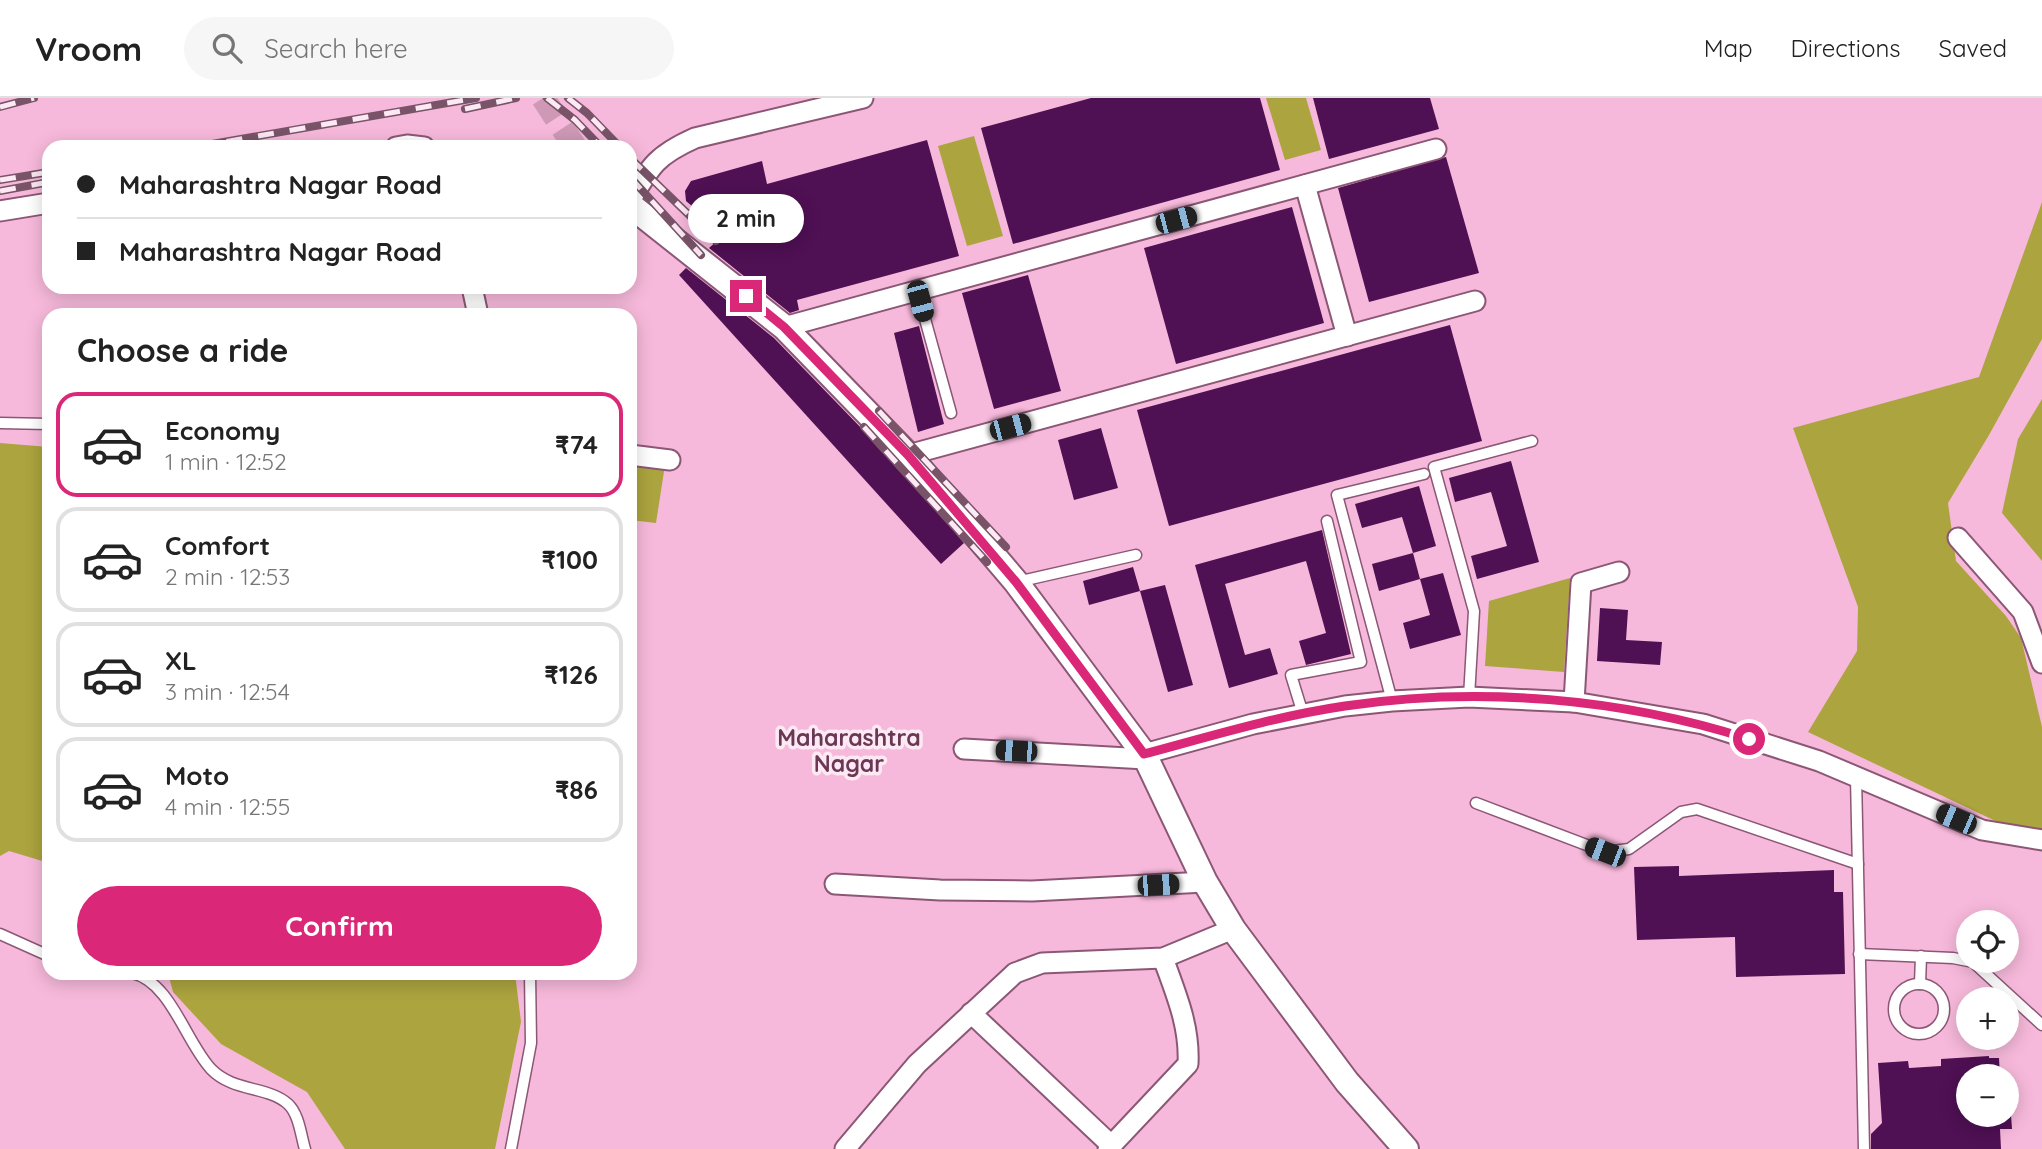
<!DOCTYPE html>
<html lang="en">
<head>
<meta charset="utf-8">
<style>
	:root { --surface:#fff; --page:#f6f6f6; --text:#222; --muted:#767676; --line:#e0e0e0; --accent:#db2777 }
	body { margin:0; font-family:Quicksand,sans-serif; background:var(--page); color:var(--text); height:100vh; display:flex; flex-direction:column; font-size:26px; white-space:nowrap }
	* { box-sizing:border-box; margin:0 }
	p { font-size:23px; color:var(--muted) }
	.icon { flex:none; width:38px; height:38px; fill:none; stroke:currentColor; stroke-width:2; stroke-linecap:round; stroke-linejoin:round }
	.map { position:relative; flex:1; overflow:hidden }
	.panel { position:absolute; left:42px; top:210px; width:595px; height:672px; display:flex; flex-direction:column; background:var(--surface); border-radius:21px; box-shadow:0 4px 18px #0003 }
	.panel>* { flex:none }
	.banner { position:absolute; left:42px; top:42px; width:595px; height:154px; border-radius:21px; box-shadow:0 4px 18px #0003; display:grid; align-content:center; height:154px; padding:0 35px; background:var(--surface) }
	.fabs { position:absolute; left:1956px; top:812px; display:grid; gap:14px }
	.fabs a { display:grid; place-items:center; width:63px; height:63px; border-radius:50%; background:var(--surface); box-shadow:0 4px 18px #0003; font-size:35px }
	.end { position:absolute; width:32px; height:32px; margin:-16px; border:9px solid #db2777; background:#fff; box-shadow:0 0 0 4px #fff }
	.from { border-radius:50% }
	.bubble { position:absolute; height:49px; border-radius:24px; background:var(--surface); box-shadow:0 4px 18px #0003; font-size:23px; font-weight:800; line-height:49px; text-align:center }
	.car { position:absolute; width:21px; height:42px; margin:-21px -10px; border-radius:9px; box-shadow:0 0 5px 2px #0007; background:linear-gradient(#222 24%,#8ab4d8 0 40%,#222 0 76%,#8ab4d8 0 86%,#222 0) }
	.banner b { display:flex; align-items:center; gap:24px; height:66px; font-size:26px }
	.banner b+b { border-top:2px solid var(--line) }
	.banner i { width:18px; height:18px; background:var(--text) }
	ul { padding:0; list-style:none }
	li { display:flex; align-items:center; gap:21px; height:105px; margin:0 14px 10px; padding:0 21px; border:4px solid var(--line); border-radius:21px }
	li div { flex:1 }
	li b { display:block; font-size:26px }
	li em { font-style:normal; font-weight:800 }
	li.selected { border-color:var(--accent) }
	li>.icon { width:63px; height:63px; stroke-width:1.5 }
	h2 { padding:0 35px; font-size:32px; line-height:84px }
	.action { display:flex; gap:14px; margin-top:auto; padding:14px 35px }
	.action a { flex:1; height:80px; border-radius:42px; background:var(--accent); color:#fff; font-size:28px; font-weight:800; line-height:80px; text-align:center }
	header { display:flex; align-items:center; gap:42px; box-sizing:border-box; height:98px; padding:0 35px; background:var(--surface); border-bottom:2px solid var(--line) }
	header strong { font-size:33px }
	nav { display:flex; gap:38px; margin-inline-start:auto; font-size:24px }
	.search { width:490px; height:63px; background:var(--page); display:flex; align-items:center; gap:18px; box-sizing:border-box; padding:0 24px; border-radius:38px; color:var(--muted); font-size:26px }
	.map>svg:first-child { display:block }
</style>
</head>
<body>
<header>
<strong>Vroom</strong>
<div class="search"><svg class="icon" aria-label="search" viewBox="0 0 24 24"><circle cx="10" cy="10" r="6"/><path d="M15 15l6 6"/></svg>Search here</div>
<nav><a>Map</a><a>Directions</a><a>Saved</a></nav>
</header>
<div class="map">
<svg width="2042" height="1051" viewBox="0 0 2042 1051">
	<rect width="100%" height="100%" fill="#f7b9db"/>
	<g fill="#aca43e">
		<polygon points="1266,0 1306,0 1321,52 1285,62"/>
		<polygon points="974,38 1003,138 967,148 938,48"/>
		<polygon points="2042,104 2042,241 1989,337 1948,405 1956,463 2006,518 2021,540 2042,629 2042,733 2006,728 1808,634 1857,553 1858,509 1793,330 1979,279"/>
		<polygon points="2042,301 2042,463 2002,415 2018,341"/>
		<polygon points="0,345 49,349 49,765 9,753 0,758"/>
		<polygon points="630,362 665,367 656,425 630,422"/>
		<polygon points="1570,480 1564,574 1485,568 1489,503"/>
		<polygon points="168,875 515,875 521,924 495,1051 345,1051 307,994 221,946 173,894"/>
	</g>
	<g fill="#4f1054">
		<polygon points="1091,0 1260,0 1280,72 1013,146 981,30"/>
		<polygon points="1313,0 1430,0 1439,31 1329,61"/>
		<polygon points="927,42 959,158 797,202 799,212 790,215 709,150 725,136 686,103 685,93 691,83 762,63 767,86"/>
		<polygon points="1446,59 1479,175 1369,204 1338,90"/>
		<polygon points="1292,109 1324,225 1176,266 1144,150"/>
		<polygon points="686,170 774,240 897,367 964,445 941,466 679,177"/>
		<polygon points="1028,177 1061,293 994,311 962,195"/>
		<polygon points="1450,227 1482,343 1169,428 1137,312"/>
		<polygon points="919,228 944,326 918,334 894,235"/>
		<polygon points="1101,330 1118,390 1074,402 1058,342"/>
		<polygon points="1511,363 1539,464 1477,481 1471,458 1507,448 1491,394 1455,404 1449,380"/>
		<polygon points="1419,388 1436,448 1413,455 1402,419 1362,430 1355,406"/>
		<polygon points="1322,432 1351,556 1306,567 1299,543 1326,535 1306,463 1225,486 1245,557 1270,550 1278,576 1229,590 1195,467"/>
		<polygon points="1413,455 1420,481 1379,493 1372,466"/>
		<polygon points="1133,469 1140,493 1089,507 1083,483"/>
		<polygon points="1443,475 1461,537 1410,551 1403,525 1430,517 1420,481"/>
		<polygon points="1165,487 1193,587 1168,594 1140,493"/>
		<polygon points="1600,510 1628,512 1626,542 1662,544 1660,567 1597,563"/>
		<polygon points="1679,768 1679,778 1834,772 1834,794 1843,794 1845,876 1736,879 1735,839 1637,842 1634,769"/>
		<polygon points="1989,958 1989,960 1999,960 2000,978 1969,978 1969,1017 2011,1017 2012,1031 2000,1031 2001,1051 1871,1051 1871,1036 1882,1025 1878,965 1908,963 1909,970 1941,968 1941,961"/>
	</g>
	<g fill="none" stroke-linecap="round" stroke-linejoin="round">
		<polyline stroke="#cf99b6" stroke-width="24" stroke-dasharray="24 12" stroke-linecap="butt" points="543,0 575,49"/>
		<g stroke="#8c5775" stroke-width="13">
			<g id="service">
				<polyline points="917,192 951,315"/>
				<polyline points="0,325 49,326"/>
				<polyline points="1017,484 1136,457"/>
				<polyline points="1469,599 1474,513 1434,369 1532,343"/>
				<polyline points="1392,603 1337,397 1424,376"/>
				<polyline points="1303,616 1291,577 1361,564 1327,423"/>
				<polyline points="1856,679 1864,1051"/>
				<polyline points="1476,705 1605,754 1629,751 1681,714 1697,711 1858,766"/>
				<polyline points="0,836 49,858"/>
				<polyline points="1859,856 1953,860 1973,864 2042,927"/>
				<path d="M132,875C171,884 185,943 211,971C233,994 268,988 288,1006C299,1016 301,1038 305,1051"/>
				<circle cx="1919" cy="911" r="25"/>
				<polyline points="1920,886 1921,858"/>
				<polyline points="511,1051 531,945 530,875"/>
			</g>
		</g>
		<g stroke="#8c5775" stroke-width="23">
			<g id="minor">
				<polyline points="396,49 407,47 424,49"/>
				<polyline points="1305,87 1347,238"/>
				<path d="M630,103C651,67 657,57 695,40L863,0"/>
				<polyline points="0,113 49,105"/>
				<polyline points="472,189 478,217"/>
				<polyline points="784,229 1436,51"/>
				<polyline points="630,357 670,362"/>
				<polyline points="908,357 1475,203"/>
				<polyline points="1958,440 2023,514 2042,565"/>
				<polyline points="1574,604 1581,485 1619,474"/>
				<polyline points="964,651 1146,661"/>
				<polyline points="1144,656 1253,626 1345,608 1392,603 1469,599 1574,604 1703,626 1819,663 1982,732 2042,742"/>
				<polyline points="835,786 940,792 1032,793 1205,784"/>
				<polyline points="971,915 1111,1047"/>
				<polyline points="845,1051 917,966 1015,875 1042,865 1163,860 1233,831"/>
				<path d="M1108,1051L1188,966C1190,928 1176,896 1163,860"/>
			</g>
		</g>
		<g stroke="#8c5775" stroke-width="28">
			<polyline id="tertiary" points="630,107 784,229 908,357 1016,484 1144,656 1205,784 1233,831 1347,984 1406,1051"/>
		</g>
		<use href="#service" stroke="#fff" stroke-width="10"/>
		<use href="#minor" stroke="#fff" stroke-width="19"/>
		<use href="#tertiary" stroke="#fff" stroke-width="24"/>
		<g stroke="#795469" stroke-width="8">
			<g id="rail">
				<polyline points="547,0 575,22 601,49"/>
				<polyline points="568,0 587,15 620,49"/>
				<polyline points="0,9 34,0"/>
				<polyline points="465,11 516,0"/>
				<polyline points="195,49 476,0"/>
				<polyline points="630,60 716,143"/>
				<polyline points="630,79 701,157"/>
				<polyline points="0,82 49,74"/>
				<polyline points="0,93 49,84"/>
				<polyline points="879,313 1006,449"/>
				<polyline points="864,329 987,464"/>
			</g>
		</g>
		<use href="#rail" stroke="#fce9f3" stroke-width="5" stroke-dasharray="16" stroke-linecap="butt"/>
	</g>
	<g fill="none" stroke-linecap="round" stroke-linejoin="round">
		<path stroke="#db2777" stroke-width="9" d="M746,198L784,229L908,357L1016,484L1144,656C1211,638 1277,618 1345,608C1479,588 1621,600 1749,641"/>
	</g>
	<g text-anchor="middle" dominant-baseline="central" stroke-width="7" stroke-linejoin="round" paint-order="stroke">
		<g font-size="23" font-weight="bold" fill="#6a3755" stroke="#fce9f3">
			<text x="849" y="639">Maharashtra<tspan x="849" dy="26">Nagar</tspan></text>
		</g>
	</g>
</svg>
<div class="fabs">
<a><svg class="icon" aria-label="locate" viewBox="0 0 24 24"><circle cx="12" cy="12" r="6"/><path d="M12 2v4M12 18v4M2 12h4M18 12h4"/></svg></a>
<a>+</a>
<a>−</a>
</div>
<i class="end from" style="left:1749px;top:641px"></i>
<i class="end" style="left:746px;top:198px"></i>
<div class="bubble" style="left:688px;top:96px;width:116px">2 min</div>
<i class="car" style="left:1176px;top:122px;rotate:75deg"></i>
<i class="car" style="left:920px;top:203px;rotate:165deg"></i>
<i class="car" style="left:1010px;top:329px;rotate:75deg"></i>
<i class="car" style="left:1016px;top:653px;rotate:273deg"></i>
<i class="car" style="left:1956px;top:721px;rotate:293deg"></i>
<i class="car" style="left:1605px;top:754px;rotate:291deg"></i>
<i class="car" style="left:1158px;top:787px;rotate:87deg"></i>
<div class="banner">
<b><i class="from"></i>Maharashtra Nagar Road</b>
<b><i></i>Maharashtra Nagar Road</b>
</div>
<section class="panel">
<h2>Choose a ride</h2>
<ul>
<li class="selected"><svg class="icon" aria-label="car" viewBox="0 0 24 24"><path d="M5 17H2v-5l4-1 3-4h7l3 4 3 1v5h-3M9 17h6M6 11h13"/><circle cx="7" cy="17" r="2"/><circle cx="17" cy="17" r="2"/></svg><div><b>Economy</b><p>1 min · 12:52</p></div><em>₹74</em></li>
<li><svg class="icon" aria-label="car" viewBox="0 0 24 24"><path d="M5 17H2v-5l4-1 3-4h7l3 4 3 1v5h-3M9 17h6M6 11h13"/><circle cx="7" cy="17" r="2"/><circle cx="17" cy="17" r="2"/></svg><div><b>Comfort</b><p>2 min · 12:53</p></div><em>₹100</em></li>
<li><svg class="icon" aria-label="car" viewBox="0 0 24 24"><path d="M5 17H2v-5l4-1 3-4h7l3 4 3 1v5h-3M9 17h6M6 11h13"/><circle cx="7" cy="17" r="2"/><circle cx="17" cy="17" r="2"/></svg><div><b>XL</b><p>3 min · 12:54</p></div><em>₹126</em></li>
<li><svg class="icon" aria-label="car" viewBox="0 0 24 24"><path d="M5 17H2v-5l4-1 3-4h7l3 4 3 1v5h-3M9 17h6M6 11h13"/><circle cx="7" cy="17" r="2"/><circle cx="17" cy="17" r="2"/></svg><div><b>Moto</b><p>4 min · 12:55</p></div><em>₹86</em></li>
</ul>
<div class="action"><a>Confirm</a></div>
</section>
</div>
</body>
</html>
